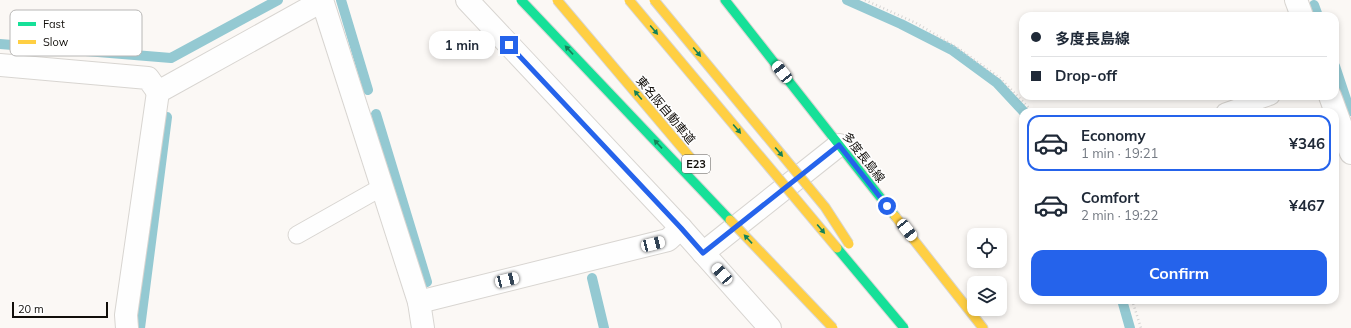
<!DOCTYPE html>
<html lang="en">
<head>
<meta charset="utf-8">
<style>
	:root { --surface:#fff; --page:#f2f2f3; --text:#1f2937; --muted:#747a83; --line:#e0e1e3; --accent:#2563eb }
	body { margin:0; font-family:Mulish,"Noto Sans JP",sans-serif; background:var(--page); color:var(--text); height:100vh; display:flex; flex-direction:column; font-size:15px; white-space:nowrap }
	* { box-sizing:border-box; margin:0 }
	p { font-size:13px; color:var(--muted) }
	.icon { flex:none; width:22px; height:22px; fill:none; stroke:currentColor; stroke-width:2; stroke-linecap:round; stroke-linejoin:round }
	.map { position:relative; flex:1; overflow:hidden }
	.details { position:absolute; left:1019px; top:108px; width:320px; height:196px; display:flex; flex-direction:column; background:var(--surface); border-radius:12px; box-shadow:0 2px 6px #0003 }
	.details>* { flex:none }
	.top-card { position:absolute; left:1019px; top:12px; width:320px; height:88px; border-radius:12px; box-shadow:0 2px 6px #0003; display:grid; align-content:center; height:88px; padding:0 12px; background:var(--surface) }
	.tools { position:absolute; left:967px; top:228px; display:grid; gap:8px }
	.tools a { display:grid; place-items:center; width:40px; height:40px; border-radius:8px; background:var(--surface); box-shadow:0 2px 6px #0003; font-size:20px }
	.scale { position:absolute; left:12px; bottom:10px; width:96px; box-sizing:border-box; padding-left:4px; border:2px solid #110e0a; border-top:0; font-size:11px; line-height:14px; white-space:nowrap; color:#110e0a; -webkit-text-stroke:3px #fff; paint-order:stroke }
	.end { position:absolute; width:18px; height:18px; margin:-9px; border:5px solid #2563eb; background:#fff; box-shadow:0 0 0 2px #fff }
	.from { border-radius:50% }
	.bubble { position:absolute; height:28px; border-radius:12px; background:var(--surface); box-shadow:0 2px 6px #0003; font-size:13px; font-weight:700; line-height:28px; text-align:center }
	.car { position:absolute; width:12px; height:24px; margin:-12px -6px; border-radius:5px; box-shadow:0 0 3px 1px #0007; background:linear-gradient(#fff 24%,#345 0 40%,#fff 0 76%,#345 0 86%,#fff 0) }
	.top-card b { display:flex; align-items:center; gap:14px; height:38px; font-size:15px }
	.top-card b+b { border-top:1px solid var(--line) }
	.top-card i { width:10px; height:10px; background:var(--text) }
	ul { padding:7px 0 0; list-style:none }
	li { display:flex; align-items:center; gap:12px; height:56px; margin:0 8px 6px; padding:0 4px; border:2px solid transparent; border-radius:12px }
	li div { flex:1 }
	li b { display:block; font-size:15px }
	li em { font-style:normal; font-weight:700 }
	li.current { border-color:var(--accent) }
	li>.icon { width:36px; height:36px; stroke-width:1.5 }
	.button { display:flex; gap:8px; margin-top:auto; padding:8px 12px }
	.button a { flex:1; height:46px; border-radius:12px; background:var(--accent); color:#fff; font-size:16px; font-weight:700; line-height:46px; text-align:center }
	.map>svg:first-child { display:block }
</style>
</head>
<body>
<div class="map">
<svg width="1351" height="328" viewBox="0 0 1351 328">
	<rect width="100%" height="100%" fill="#fbf8f5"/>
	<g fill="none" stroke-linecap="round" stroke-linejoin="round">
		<g stroke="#94c9d2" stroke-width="10">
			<polyline points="341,0 368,90"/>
			<polyline points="847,0 901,24 952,50 997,83 1024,112"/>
			<polyline points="1314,5 1318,16"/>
			<polyline points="0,44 171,58 278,0"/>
			<polyline points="1335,66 1350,111"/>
			<polyline points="376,114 427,282"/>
			<polyline points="592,278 604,328"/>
			<polyline points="1122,300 1130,328"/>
			<polyline points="140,328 167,117"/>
		</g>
		<g stroke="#d8d5d1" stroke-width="19">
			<g id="lane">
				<polyline points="1225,112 1271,96"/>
				<polyline points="297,235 382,187"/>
			</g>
		</g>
		<g stroke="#d8d5d1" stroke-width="24">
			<g id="street">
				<polyline points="322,0 419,302 423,328"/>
				<polyline points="467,0 681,228 770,328"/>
				<polyline points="1296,0 1302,16"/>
				<polyline points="0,65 148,78 158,92"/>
				<polyline points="1330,96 1351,153"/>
				<polyline points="703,253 839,145"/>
				<polyline points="419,302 668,240 681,228"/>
				<polyline points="127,328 126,315 158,92 322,1"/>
			</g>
		</g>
		<g stroke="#d8d5d1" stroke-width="11">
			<polyline id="fast" points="725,0 895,216"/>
		</g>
		<g stroke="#d8d5d1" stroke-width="11">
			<polyline id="slow" points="895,216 983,328"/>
		</g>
		<g stroke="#d5d4d3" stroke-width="2.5" stroke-dasharray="1 3" stroke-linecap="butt">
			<polyline points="865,0 916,23 958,48 1000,78 1033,112"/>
			<polyline points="1132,300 1141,328"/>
		</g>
		<use href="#lane" stroke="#fefefe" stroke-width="17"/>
		<use href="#street" stroke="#fefefe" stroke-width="22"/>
		<use href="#fast" stroke="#16e098" stroke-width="9"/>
		<use href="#slow" stroke="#ffcf43" stroke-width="9"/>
		<g stroke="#d7d6d4" stroke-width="11" stroke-linecap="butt">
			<g id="fast-bridge">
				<polyline points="521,0 730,220"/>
				<polyline points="837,248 904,328"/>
			</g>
		</g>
		<g stroke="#d7d6d4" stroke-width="11" stroke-linecap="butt">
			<g id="slow-bridge">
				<polyline points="557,0 694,162"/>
				<polyline points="629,0 837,248"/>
				<polyline points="654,0 825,207 849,244"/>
				<polyline points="730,220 833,328"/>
			</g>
		</g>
		<use href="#fast-bridge" stroke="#16e098" stroke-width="9"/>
		<use href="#slow-bridge" stroke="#ffcf43" stroke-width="9"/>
	</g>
	<defs><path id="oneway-solid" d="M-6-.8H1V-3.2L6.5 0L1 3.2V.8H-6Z"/></defs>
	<g fill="#148258">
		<use href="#oneway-solid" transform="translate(654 30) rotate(50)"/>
		<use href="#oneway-solid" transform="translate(569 50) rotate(-133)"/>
		<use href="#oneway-solid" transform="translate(697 52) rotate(50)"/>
		<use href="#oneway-solid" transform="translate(638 95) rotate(-130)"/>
		<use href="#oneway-solid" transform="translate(737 129) rotate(50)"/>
		<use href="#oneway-solid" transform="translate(658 144) rotate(-133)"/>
		<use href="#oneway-solid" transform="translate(779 152) rotate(50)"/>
		<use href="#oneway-solid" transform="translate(821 229) rotate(50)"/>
		<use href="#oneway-solid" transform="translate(748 239) rotate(-133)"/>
	</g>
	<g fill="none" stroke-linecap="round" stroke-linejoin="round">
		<polyline stroke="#2563eb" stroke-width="5" points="509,45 681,228 703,253 839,145 887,206"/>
	</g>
	<g text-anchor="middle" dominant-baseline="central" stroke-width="3" stroke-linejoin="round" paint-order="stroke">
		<rect fill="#fff" stroke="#585654" stroke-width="1" x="682" y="155" width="28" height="18" rx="3"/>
		<g font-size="11" font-weight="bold" fill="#110e0a">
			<text x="696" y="164">E23</text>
		</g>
		<g font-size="12" fill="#110e0a" stroke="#fff">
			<text transform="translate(666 110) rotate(50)">東名阪自動車道</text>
			<text transform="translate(864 157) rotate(52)">多度長島線</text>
		</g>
	</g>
	<rect x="10" y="10" width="132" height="46" rx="6" fill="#fff" stroke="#b8b7b6" stroke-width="1"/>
	<rect x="18" y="22" width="18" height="4" fill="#16e098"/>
	<rect x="18" y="40" width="18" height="4" fill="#ffcf43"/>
	<g font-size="11" fill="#110e0a">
		<text x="43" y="28">Fast</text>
		<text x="43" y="46">Slow</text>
	</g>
</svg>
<div class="tools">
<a><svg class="icon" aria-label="locate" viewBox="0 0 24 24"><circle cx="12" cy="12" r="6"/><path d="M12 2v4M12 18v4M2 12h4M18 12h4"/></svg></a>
<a><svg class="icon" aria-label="layers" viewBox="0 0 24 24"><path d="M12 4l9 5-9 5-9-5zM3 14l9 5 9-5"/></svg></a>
</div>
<div class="scale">20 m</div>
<i class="end from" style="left:887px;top:206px"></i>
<i class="end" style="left:509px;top:45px"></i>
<div class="bubble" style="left:429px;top:31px;width:66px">1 min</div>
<i class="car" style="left:782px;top:72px;rotate:322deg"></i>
<i class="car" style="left:907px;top:230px;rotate:142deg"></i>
<i class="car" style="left:653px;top:244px;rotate:76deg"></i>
<i class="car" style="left:722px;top:274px;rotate:318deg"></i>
<i class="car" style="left:507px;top:280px;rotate:76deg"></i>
<div class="top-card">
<b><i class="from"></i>多度長島線</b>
<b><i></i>Drop-off</b>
</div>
<section class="details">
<ul>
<li class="current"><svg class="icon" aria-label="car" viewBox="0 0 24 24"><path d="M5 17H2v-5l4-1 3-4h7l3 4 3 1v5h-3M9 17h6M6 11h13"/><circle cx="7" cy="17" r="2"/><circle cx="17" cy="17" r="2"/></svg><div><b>Economy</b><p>1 min · 19:21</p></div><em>¥346</em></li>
<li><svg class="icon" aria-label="car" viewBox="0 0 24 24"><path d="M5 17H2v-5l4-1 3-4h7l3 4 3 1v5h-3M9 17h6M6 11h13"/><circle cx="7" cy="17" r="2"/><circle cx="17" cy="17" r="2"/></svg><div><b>Comfort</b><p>2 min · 19:22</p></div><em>¥467</em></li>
</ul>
<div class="button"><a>Confirm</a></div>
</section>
</div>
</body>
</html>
